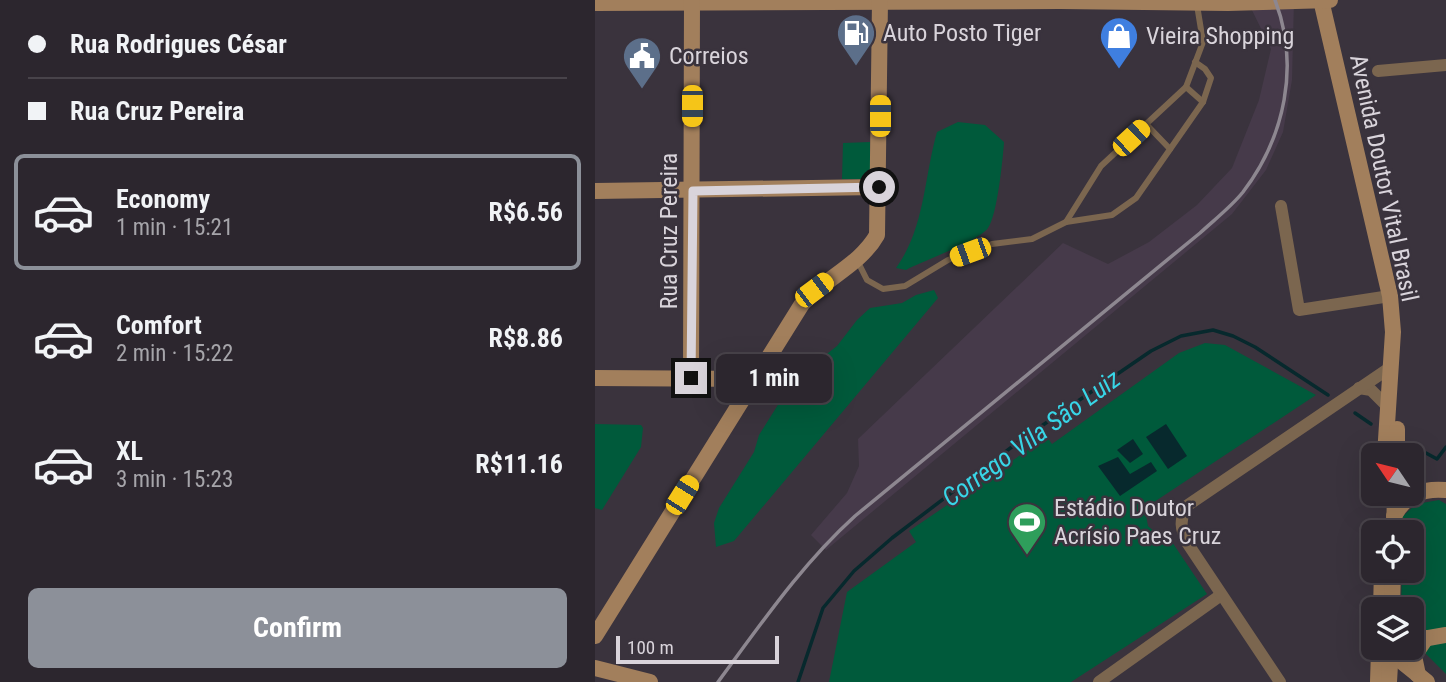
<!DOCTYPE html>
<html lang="en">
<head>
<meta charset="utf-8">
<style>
	:root { --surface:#2c262e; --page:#38323a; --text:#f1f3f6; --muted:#a6a5aa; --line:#48434a; --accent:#8c9099 }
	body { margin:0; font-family:"Roboto Condensed",sans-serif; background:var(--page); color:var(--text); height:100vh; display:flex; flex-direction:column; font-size:26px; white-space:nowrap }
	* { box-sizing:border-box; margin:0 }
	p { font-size:23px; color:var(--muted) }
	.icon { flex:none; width:38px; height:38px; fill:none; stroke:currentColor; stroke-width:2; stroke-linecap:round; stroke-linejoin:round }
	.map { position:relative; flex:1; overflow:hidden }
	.side { display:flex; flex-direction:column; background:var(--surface); width:595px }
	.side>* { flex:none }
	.banner { display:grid; align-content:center; height:154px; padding:0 28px; background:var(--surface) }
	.needle { width:46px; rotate:305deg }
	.tools { position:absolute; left:766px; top:443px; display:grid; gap:14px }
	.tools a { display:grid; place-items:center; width:63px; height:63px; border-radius:10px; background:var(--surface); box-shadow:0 7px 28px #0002,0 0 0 2px var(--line); font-size:35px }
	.scale { position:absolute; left:21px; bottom:18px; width:163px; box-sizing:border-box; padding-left:7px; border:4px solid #d9d4db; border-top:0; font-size:19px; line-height:24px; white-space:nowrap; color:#d9d4db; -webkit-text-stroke:5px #3a333d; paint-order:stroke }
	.end { position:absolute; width:32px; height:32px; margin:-16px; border:9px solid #d9d4db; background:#111; box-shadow:0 0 0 4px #111 }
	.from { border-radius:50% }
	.bubble { position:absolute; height:49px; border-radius:10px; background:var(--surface); box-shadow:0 7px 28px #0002,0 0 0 2px var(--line); font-size:23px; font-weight:700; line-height:49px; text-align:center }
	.car { position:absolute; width:21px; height:42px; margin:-21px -10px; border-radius:9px; box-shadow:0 0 5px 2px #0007; background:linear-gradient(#f5c518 24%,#345 0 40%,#f5c518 0 76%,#345 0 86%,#f5c518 0) }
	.banner b { display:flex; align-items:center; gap:24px; height:66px; font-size:26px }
	.banner b+b { border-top:2px solid var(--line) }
	.banner i { width:18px; height:18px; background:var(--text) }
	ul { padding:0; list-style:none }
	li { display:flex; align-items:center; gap:21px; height:116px; margin:0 14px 10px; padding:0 14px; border:4px solid transparent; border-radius:10px }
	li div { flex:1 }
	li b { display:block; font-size:26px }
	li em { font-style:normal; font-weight:700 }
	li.current { border-color:var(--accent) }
	li>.icon { width:63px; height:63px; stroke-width:1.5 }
	.cta { display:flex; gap:14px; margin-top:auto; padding:14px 28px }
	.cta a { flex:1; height:80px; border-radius:10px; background:var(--accent); color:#fff; font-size:28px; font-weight:700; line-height:80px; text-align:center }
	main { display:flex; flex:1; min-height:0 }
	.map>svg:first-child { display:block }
</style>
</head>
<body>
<main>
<section class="side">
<div class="banner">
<b><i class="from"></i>Rua Rodrigues César</b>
<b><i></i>Rua Cruz Pereira</b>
</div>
<ul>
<li class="current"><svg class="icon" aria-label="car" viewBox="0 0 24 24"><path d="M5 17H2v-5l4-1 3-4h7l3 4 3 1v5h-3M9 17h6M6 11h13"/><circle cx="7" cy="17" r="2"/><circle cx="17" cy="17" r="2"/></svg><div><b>Economy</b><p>1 min · 15:21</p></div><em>R$6.56</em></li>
<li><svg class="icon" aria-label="car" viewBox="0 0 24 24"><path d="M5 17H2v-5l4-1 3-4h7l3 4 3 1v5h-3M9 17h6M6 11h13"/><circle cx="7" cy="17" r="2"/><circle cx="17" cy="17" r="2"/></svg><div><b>Comfort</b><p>2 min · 15:22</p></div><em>R$8.86</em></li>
<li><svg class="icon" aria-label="car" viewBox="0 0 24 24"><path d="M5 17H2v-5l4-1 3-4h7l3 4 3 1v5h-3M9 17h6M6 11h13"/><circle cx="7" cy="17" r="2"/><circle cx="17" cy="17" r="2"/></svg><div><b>XL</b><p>3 min · 15:23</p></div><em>R$11.16</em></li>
</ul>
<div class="cta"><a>Confirm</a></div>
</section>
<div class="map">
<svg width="851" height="682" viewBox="0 0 851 682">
	<rect width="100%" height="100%" fill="#3a333d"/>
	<polygon fill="#463a4a" points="652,0 699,0 697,80 688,132 671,170 637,214 231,550 216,535 252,493 264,466 263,439 468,243 513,264 554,242 602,205 637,168 664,100 676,49"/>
	<g fill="#005a3b">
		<path d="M363,122L390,125L409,142C408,159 402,216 393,228C383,242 329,260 311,270L301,268C330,228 329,177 342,132Z"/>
		<polygon points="275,142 275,179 247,179 248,143"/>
		<polygon points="339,290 343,298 139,541 121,547 119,523 124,508 159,452 164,435 191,392 215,367 242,346 262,320 275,308 307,303 321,295"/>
		<polygon points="610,343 630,345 721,395 553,506 551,515 553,526 562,534 575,539 612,594 476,682 234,682 252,592 321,542 314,531 452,437 457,444 584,353"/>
		<polygon points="0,424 46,425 48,428 46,447 7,510 0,508"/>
		<polygon points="844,500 851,504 851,633 817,638 817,609 806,609 807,571 817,570 817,532 807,532 807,517 821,504"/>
		<polygon points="851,639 851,674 825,648"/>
	</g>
	<g fill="#07292d">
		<polygon points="571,424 592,456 573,469 551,437"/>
		<polygon points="538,439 548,454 535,463 522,450"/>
		<polygon points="523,457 535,474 556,462 562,471 525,496 503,466"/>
	</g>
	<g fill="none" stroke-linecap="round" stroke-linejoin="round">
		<g stroke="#07292d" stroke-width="3.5">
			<polyline points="760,413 776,424"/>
			<polyline points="818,446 842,459 851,447"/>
			<polyline points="203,682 228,608 259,571 297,538 426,440 556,351 586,336 618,330 638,336 660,347 733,395"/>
		</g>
		<g stroke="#7b664f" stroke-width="6">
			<polyline points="591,87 608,102"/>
			<polyline points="551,124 575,149"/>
			<polyline points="471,222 517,215 541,198 608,102 616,78 610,69 600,62"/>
			<polyline points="262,260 272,280 288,289 310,286 353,260 397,244 437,239 471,222 506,166 591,87 608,42 602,5"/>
		</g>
		<g stroke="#7b664f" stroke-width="12">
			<polyline points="783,71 851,65"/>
			<polyline points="686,206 704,310 795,296"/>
			<polyline points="764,388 776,390 793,407"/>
			<polyline points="504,682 626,595"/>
			<path d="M685,682L593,544C585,528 584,520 593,505L796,367"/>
		</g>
		<g stroke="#a27f5c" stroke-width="16">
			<polyline points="726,0 795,296 798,332 790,455"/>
			<polyline points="0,3 465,1 633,3 735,0"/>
			<polyline points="0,191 284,187"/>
			<polyline points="0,378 160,379"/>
			<polyline points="96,378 97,0"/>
			<polyline points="802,455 802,429"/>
			<path d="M799,516C811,494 828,488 851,490"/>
			<polyline points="799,532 800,494"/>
			<polyline points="786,609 787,570"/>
			<polyline points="797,609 798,570"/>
			<path d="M0,636L207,304C230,278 265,265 282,235L285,0"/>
			<polyline points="822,640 851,635"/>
			<polyline points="784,658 796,655 801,657 832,682"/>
			<polyline points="0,668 55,682"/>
			<polyline points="823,675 819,656 831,638"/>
			<polyline points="783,682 784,650"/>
			<polyline points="794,682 796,648"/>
		</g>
		<path stroke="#8d8790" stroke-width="3.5" d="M123,682C166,624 206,565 260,516L605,233C619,220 636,207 648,192C690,137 705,65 680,0"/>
	</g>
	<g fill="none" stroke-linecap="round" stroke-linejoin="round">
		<polyline stroke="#d9d4db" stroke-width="9" points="96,378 98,191 284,187"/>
	</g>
	<defs>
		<g id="fuel-pin" transform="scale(2.0125)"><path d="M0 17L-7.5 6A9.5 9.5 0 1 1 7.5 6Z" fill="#5c6f8a" stroke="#3a333d"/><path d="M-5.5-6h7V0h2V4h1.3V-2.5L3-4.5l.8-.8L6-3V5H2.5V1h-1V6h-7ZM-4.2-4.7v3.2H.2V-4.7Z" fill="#fff"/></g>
		<g id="shop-pin" transform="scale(2.0125)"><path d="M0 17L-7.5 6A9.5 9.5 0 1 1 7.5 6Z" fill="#3f7fe0" stroke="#3a333d"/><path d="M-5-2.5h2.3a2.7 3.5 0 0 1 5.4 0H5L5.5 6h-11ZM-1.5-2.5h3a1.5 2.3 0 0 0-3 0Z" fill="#fff"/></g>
		<g id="civic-pin" transform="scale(2.0125)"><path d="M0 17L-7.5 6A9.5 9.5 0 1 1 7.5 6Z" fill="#5c6f8a" stroke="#3a333d"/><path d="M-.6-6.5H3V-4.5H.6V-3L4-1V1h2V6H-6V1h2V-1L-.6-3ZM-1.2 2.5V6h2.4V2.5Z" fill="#fff"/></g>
		<g id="stadium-pin" transform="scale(2.0125)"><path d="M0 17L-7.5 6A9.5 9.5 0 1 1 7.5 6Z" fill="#2e9e5b" stroke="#3a333d"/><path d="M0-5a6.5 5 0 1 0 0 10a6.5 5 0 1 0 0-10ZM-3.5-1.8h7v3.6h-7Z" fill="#fff"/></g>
	</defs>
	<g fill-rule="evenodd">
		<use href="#fuel-pin" x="261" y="33"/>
		<use href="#shop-pin" x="524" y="36"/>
		<use href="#civic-pin" x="47" y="56"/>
		<use href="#stadium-pin" x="432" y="522"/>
	</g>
	<g text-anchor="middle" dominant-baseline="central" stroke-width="5" stroke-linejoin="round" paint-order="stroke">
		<g font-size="24" fill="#d9d4db" stroke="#3a333d" text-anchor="start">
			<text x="288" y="33">Auto Posto Tiger</text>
			<text x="551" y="36">Vieira Shopping</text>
			<text x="74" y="56">Correios</text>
			<text x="459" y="508">Estádio Doutor<tspan x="459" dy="28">Acrísio Paes Cruz</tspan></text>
		</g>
		<g font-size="24" fill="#d9d4db" stroke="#3a333d">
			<text transform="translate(789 178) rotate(78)">Avenida Doutor Vital Brasil</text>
			<text transform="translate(74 231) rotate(-90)">Rua Cruz Pereira</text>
		</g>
		<g font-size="26" font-style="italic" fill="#38d6e7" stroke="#3a333d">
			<text transform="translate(436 438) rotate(-36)">Corrego Vila São Luiz</text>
		</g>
	</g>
</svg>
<div class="tools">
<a><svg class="needle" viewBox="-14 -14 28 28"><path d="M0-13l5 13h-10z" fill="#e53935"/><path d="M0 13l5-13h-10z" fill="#a6a5aa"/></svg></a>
<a><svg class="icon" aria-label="locate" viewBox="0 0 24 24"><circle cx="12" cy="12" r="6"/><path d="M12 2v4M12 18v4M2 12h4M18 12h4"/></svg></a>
<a><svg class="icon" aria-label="layers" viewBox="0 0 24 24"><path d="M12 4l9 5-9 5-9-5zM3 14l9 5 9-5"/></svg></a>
</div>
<div class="scale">100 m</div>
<i class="end from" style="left:284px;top:187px"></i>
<i class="end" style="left:96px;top:378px"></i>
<div class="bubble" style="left:121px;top:354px;width:116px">1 min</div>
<i class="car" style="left:97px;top:106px;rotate:180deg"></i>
<i class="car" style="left:285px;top:116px;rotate:0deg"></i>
<i class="car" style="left:536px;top:138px;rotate:47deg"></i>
<i class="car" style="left:375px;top:252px;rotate:250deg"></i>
<i class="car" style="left:219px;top:290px;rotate:53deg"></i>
<i class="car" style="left:87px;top:495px;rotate:32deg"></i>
</div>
</main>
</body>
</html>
